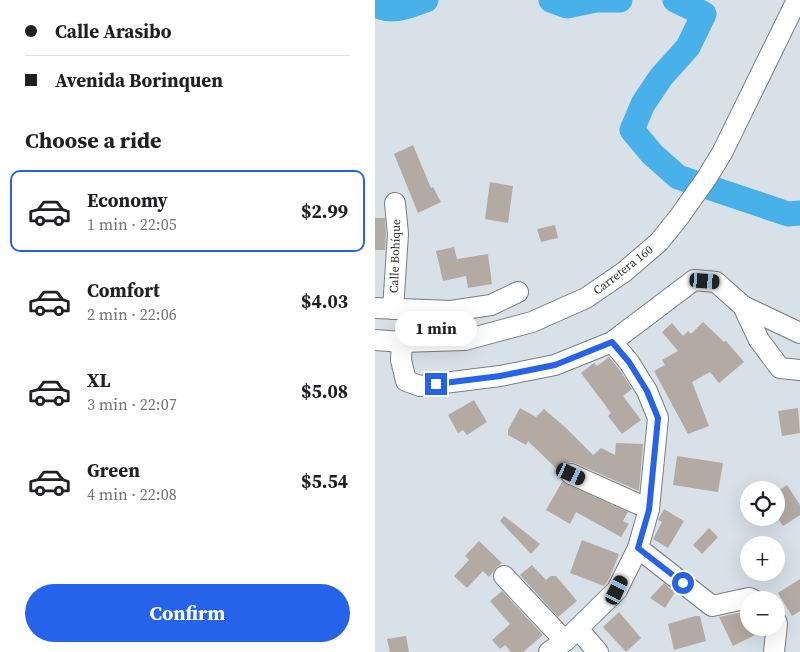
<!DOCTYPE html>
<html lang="en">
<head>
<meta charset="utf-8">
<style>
	:root { --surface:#fff; --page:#f6f6f6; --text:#202124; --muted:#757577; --line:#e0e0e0; --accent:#2563eb }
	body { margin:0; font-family:"Source Serif 4",serif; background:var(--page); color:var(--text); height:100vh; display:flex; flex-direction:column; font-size:19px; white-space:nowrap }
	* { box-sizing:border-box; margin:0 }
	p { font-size:16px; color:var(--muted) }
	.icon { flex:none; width:28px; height:28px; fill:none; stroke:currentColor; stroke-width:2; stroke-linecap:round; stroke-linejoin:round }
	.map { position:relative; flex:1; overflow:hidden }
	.drawer { display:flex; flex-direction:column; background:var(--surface); width:375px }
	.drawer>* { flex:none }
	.guide { display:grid; align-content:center; height:110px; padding:0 25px; background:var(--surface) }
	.tools { position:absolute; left:365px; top:481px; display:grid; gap:10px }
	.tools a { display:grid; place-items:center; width:45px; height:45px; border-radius:50%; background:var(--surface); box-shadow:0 5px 20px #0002; font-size:25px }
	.end { position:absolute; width:22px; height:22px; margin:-11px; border:6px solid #2563eb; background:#fff; box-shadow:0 0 0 2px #fff }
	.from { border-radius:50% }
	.bubble { position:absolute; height:35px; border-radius:18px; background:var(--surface); box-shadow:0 5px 20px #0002; font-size:16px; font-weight:700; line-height:35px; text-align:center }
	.car { position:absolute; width:15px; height:30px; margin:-15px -8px; border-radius:6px; box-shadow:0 0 4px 1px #0007; background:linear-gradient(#222 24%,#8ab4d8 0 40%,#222 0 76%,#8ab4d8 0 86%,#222 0) }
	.guide b { display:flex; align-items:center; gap:18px; height:48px; font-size:19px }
	.guide b+b { border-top:1px solid var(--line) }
	.guide i { width:12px; height:12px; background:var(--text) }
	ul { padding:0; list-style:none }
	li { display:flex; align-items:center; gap:15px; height:82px; margin:0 10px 8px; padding:0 15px; border:2px solid transparent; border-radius:10px }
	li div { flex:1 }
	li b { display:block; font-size:19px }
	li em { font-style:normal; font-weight:700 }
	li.on { border-color:var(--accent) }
	li>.icon { width:45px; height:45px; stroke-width:1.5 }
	h2 { padding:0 25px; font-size:22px; line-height:60px }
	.button { display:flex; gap:10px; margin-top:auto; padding:10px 25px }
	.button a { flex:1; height:58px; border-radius:30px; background:var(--accent); color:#fff; font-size:20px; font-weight:700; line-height:58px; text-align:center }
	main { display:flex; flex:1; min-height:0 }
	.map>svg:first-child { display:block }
</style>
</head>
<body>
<main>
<section class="drawer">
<div class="guide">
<b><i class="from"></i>Calle Arasibo</b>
<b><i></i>Avenida Borinquen</b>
</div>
<h2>Choose a ride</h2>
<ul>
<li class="on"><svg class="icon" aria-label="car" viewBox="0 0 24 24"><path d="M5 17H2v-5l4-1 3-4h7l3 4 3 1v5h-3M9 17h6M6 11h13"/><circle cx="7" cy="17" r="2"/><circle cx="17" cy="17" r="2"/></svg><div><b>Economy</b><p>1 min · 22:05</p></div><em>$2.99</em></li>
<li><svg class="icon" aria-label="car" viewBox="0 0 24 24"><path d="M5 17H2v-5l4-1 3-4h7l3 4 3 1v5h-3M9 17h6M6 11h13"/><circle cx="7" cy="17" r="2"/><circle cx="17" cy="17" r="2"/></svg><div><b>Comfort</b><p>2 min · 22:06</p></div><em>$4.03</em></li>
<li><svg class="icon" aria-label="car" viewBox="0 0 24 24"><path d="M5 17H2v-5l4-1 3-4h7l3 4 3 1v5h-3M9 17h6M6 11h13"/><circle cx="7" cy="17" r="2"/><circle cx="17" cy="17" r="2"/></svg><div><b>XL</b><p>3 min · 22:07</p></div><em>$5.08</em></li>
<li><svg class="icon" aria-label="car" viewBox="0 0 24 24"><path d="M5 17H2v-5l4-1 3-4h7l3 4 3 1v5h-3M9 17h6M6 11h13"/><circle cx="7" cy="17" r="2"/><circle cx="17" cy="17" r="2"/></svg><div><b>Green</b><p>4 min · 22:08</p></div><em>$5.54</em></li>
</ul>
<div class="button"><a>Confirm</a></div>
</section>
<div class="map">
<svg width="425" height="652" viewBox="0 0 425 652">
	<rect width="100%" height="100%" fill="#d8e0e8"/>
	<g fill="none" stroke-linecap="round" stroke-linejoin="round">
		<g stroke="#48b1ea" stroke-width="25">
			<polyline points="176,0 192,6 221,0"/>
			<polyline points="225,0 245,0"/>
			<polyline points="300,0 329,14 313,47 286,77 268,104 257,130 277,154 303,177 413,214 425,213"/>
			<path d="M0,5C18,14 33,6 51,0"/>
		</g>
	</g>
	<g fill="#b4aaa4">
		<polygon points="38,145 56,188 58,187 66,202 43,213 19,154"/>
		<polygon points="115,182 138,186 133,223 110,219"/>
		<polygon points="0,218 10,218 11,234 10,250 0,250"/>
		<polygon points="180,225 183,238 166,242 162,229"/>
		<polygon points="79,247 82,259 113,254 117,284 93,288 91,276 68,281 61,251"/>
		<polygon points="328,322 349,342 351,341 369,362 344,383 335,372 317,382 334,426 313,434 279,371 290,365 287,360 303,351 287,332 297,323 308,336 313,331 316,334"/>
		<polygon points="234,357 244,369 257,389 248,396 266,420 247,434 233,416 236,413 206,373 219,363 222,366"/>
		<polygon points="99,400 112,422 92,435 88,430 83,433 73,415"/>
		<polygon points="145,408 161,417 169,409 192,429 218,455 226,448 240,455 241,443 268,444 264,491 200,463 195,462 189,464 185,472 153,441 151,445 133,435 133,430"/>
		<polygon points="423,408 425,433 407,436 403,411"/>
		<polygon points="302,456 348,463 343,492 298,485"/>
		<polygon points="187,482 253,512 248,521 254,524 246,537 201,512 195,524 171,510"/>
		<polygon points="412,485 425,505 425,515 408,526 401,516 401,492"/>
		<polygon points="289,509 309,521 293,548 278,539 287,522 283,520"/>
		<polygon points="129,516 165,544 156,554 125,521"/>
		<polygon points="334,528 343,537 327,554 318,545"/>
		<polygon points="207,540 244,554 235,577 229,586 195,573"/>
		<polygon points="104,541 127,563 121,568 114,577 108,571 92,588 79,576 94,560 90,556"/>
		<polygon points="157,565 171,580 176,576 181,576 202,601 183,617 145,575"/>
		<polygon points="425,579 425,611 417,616 403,593"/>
		<polygon points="289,583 300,592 290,608 275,598"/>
		<polygon points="127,591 168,635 148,652 136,652 130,645 125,649 117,640 135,624 115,601"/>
		<polygon points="374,611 374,628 377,628 380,635 358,646 344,617"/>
		<polygon points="244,612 266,638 251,652 228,627"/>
		<polygon points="320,616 325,616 331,641 299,650 293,624"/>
		<polygon points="31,636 34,652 15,652 12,639"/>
	</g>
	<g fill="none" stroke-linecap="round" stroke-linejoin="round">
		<g stroke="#767e85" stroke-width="22">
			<g id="minor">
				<polyline points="368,306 384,340 405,368 425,370"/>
				<polyline points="0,308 76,311 116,305 143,292"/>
				<polyline points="18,309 23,234 20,203"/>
				<polyline points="0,340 27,342 90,340 157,322 211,298 249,272 284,242 304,217 331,179 347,153 422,0"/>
				<polyline points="27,342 26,360 31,381 45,386 125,376 180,365 237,342 319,280 341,282 368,306 425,333"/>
				<polyline points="196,474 274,509"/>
				<polyline points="263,548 337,606 374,598 379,600"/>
				<polyline points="129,576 190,641"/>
				<polyline points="203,629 223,652"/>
				<polyline points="174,652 190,641 242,590 263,548 274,509 283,418 272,391 254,362 237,342"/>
				<polyline points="399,652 402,624 401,621"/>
			</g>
		</g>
		<use href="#minor" stroke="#fff" stroke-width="20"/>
	</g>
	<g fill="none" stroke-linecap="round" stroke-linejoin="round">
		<polyline stroke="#2563eb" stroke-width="6" points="61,384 125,376 180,365 237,342 254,362 272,391 283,418 274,510 263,548 308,583"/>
	</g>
	<g text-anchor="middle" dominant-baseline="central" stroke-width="4" stroke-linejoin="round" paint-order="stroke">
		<g font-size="12" fill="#2d3134" stroke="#fff">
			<text transform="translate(20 256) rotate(-88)">Calle Bohíque</text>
			<text transform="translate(248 270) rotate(-38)">Carretera 160</text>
		</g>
	</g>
</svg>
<div class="tools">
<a><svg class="icon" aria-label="locate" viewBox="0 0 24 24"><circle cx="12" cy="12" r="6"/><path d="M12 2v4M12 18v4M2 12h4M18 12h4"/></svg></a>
<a>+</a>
<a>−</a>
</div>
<i class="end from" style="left:308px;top:583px"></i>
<i class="end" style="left:61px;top:384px"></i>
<div class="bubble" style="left:20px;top:311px;width:82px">1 min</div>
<i class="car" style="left:330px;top:281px;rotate:94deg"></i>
<i class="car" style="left:196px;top:474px;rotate:115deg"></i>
<i class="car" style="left:242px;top:590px;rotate:26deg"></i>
</div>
</main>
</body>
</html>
